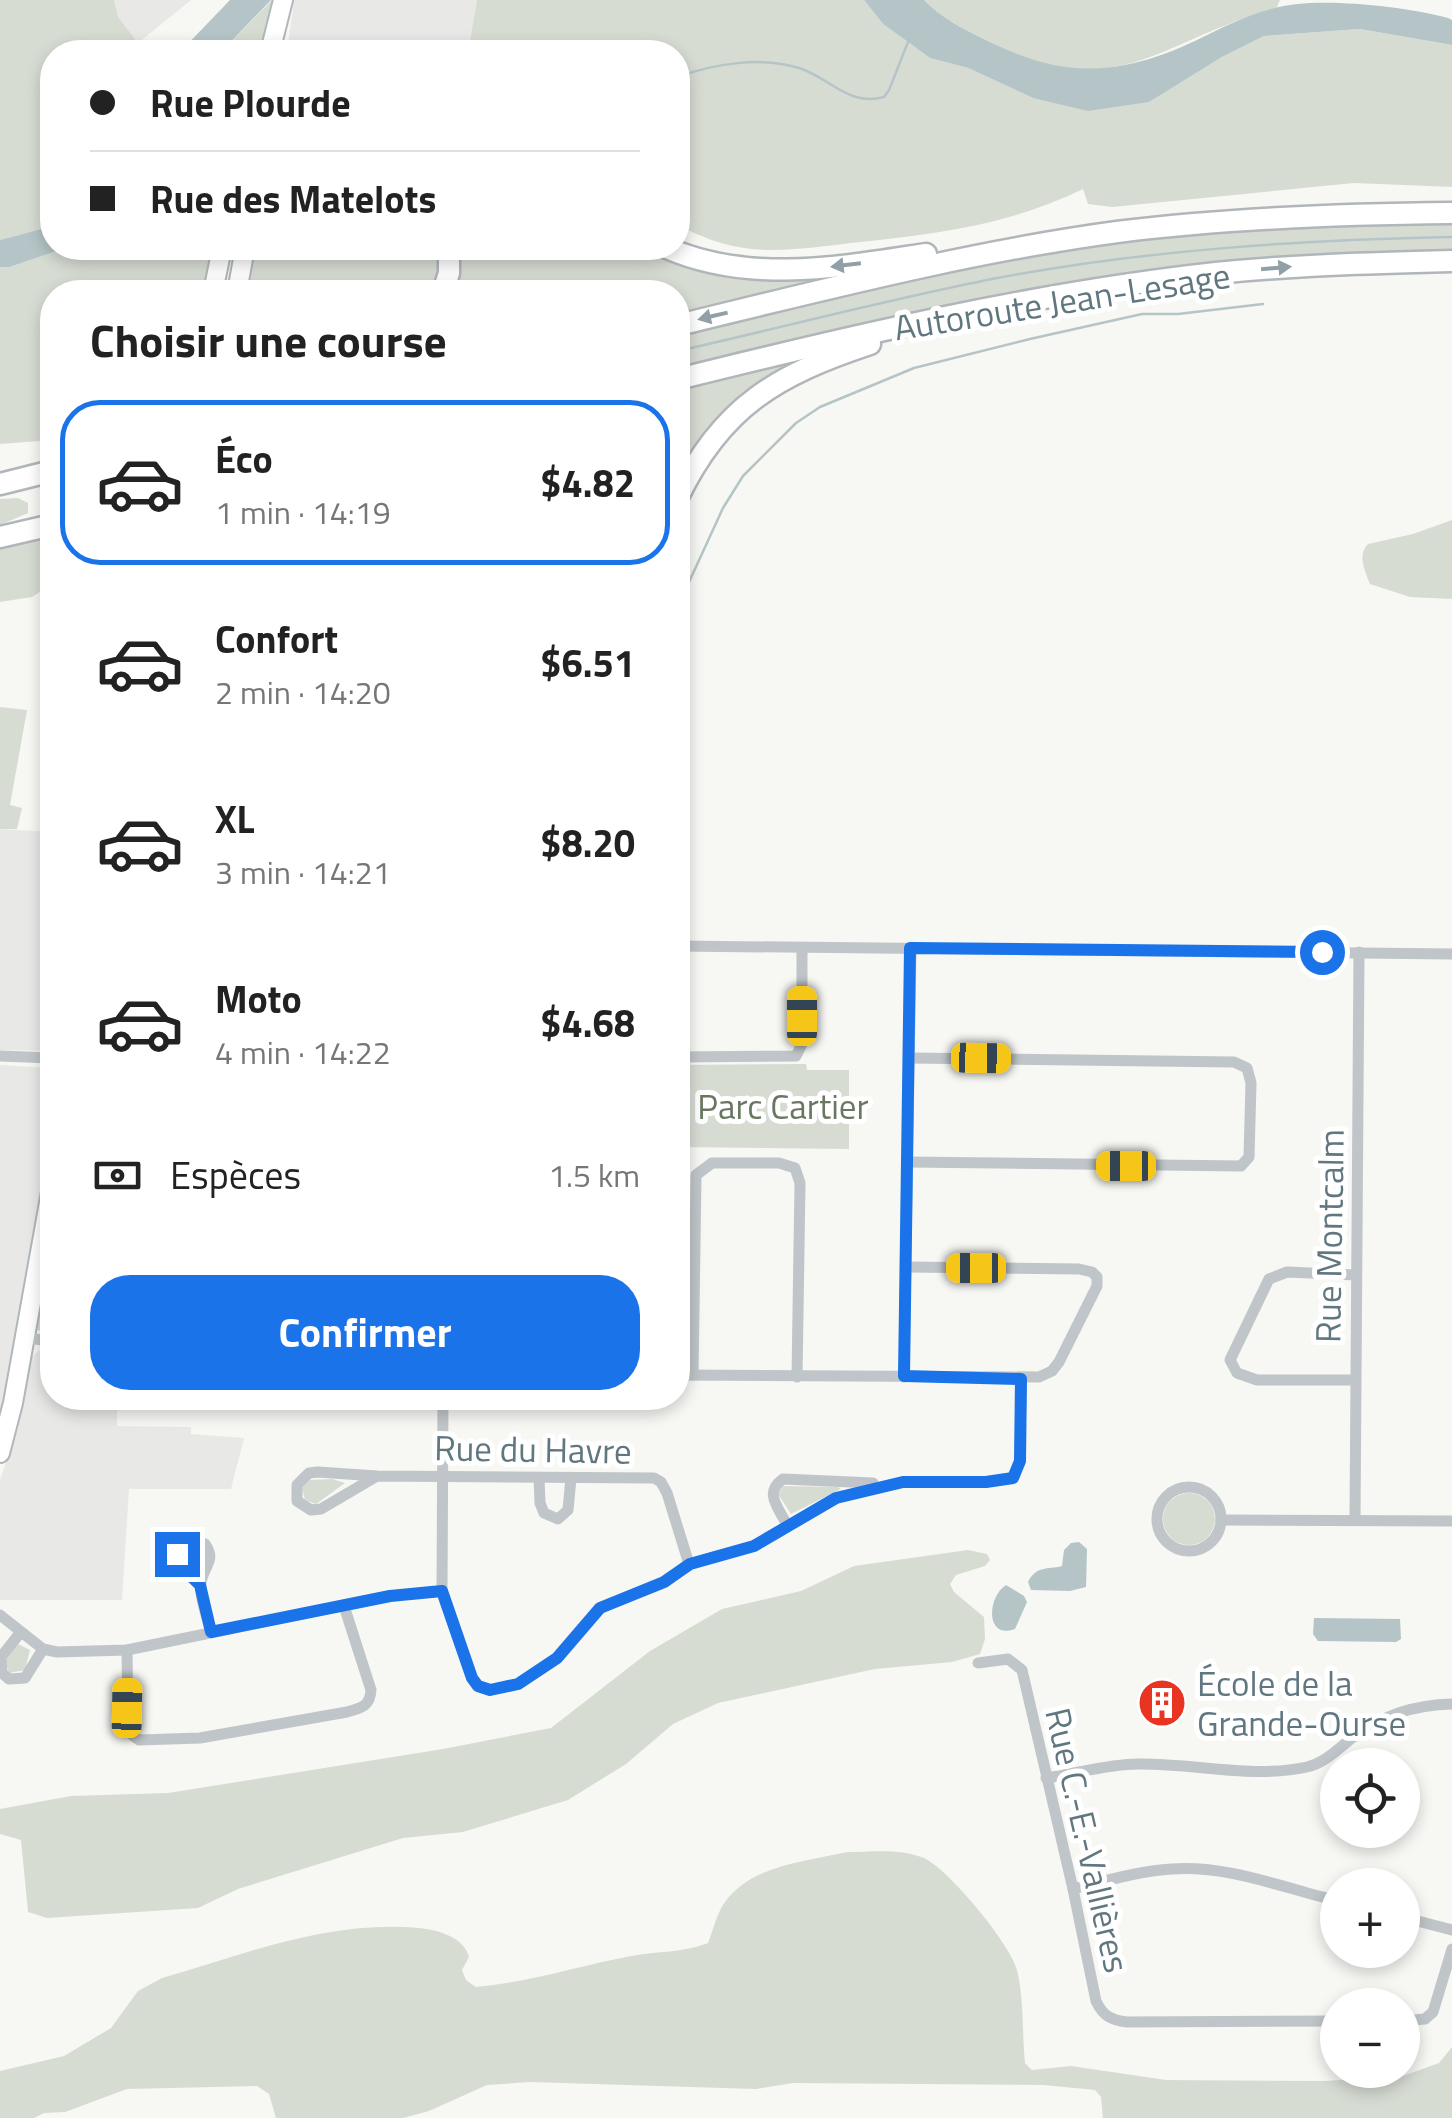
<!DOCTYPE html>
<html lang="fr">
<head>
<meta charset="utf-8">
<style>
	:root { --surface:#fff; --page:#f2f2f2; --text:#222; --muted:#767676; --line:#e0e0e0; --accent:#1a73e8 }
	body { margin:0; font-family:"Titillium Web",sans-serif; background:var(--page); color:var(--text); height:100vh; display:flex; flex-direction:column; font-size:38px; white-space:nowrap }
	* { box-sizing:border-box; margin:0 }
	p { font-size:32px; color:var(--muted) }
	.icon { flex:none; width:55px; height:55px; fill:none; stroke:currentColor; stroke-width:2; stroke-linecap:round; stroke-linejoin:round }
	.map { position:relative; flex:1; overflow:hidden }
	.details { position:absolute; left:40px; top:280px; width:650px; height:1130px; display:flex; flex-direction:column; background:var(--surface); border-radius:40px; box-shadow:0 5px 15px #0003 }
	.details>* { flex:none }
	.hud { position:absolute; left:40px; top:40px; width:650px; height:220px; border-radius:40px; box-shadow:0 5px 15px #0003; display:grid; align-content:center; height:220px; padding:0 50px; background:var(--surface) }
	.controls { position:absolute; left:1320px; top:1748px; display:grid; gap:20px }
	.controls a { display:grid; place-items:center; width:100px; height:100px; border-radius:50%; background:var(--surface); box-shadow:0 5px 15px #0003; font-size:50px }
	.end { position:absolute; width:45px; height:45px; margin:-22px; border:12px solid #1a73e8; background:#fff; box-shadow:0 0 0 5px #fff }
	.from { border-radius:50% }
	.car { position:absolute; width:30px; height:60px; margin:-30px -15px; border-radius:12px; box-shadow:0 0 8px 2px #0007; background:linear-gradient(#f5c518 24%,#345 0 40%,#f5c518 0 76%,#345 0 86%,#f5c518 0) }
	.hud b { display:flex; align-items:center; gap:35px; height:95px; font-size:38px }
	.hud b+b { border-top:2px solid var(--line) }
	.hud i { width:25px; height:25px; background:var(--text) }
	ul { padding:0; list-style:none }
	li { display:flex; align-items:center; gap:30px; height:165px; margin:0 20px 15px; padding:0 30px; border:5px solid transparent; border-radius:40px }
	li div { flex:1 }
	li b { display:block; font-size:38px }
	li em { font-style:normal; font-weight:700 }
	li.selected { border-color:var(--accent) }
	li>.icon { width:90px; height:90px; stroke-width:1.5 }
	h2 { padding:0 50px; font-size:45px; line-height:120px }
	.pay { display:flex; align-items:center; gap:25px; height:110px; padding:0 50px; font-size:38px }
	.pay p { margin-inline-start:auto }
	.action { display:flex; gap:20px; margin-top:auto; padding:20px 50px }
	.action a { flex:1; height:115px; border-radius:40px; background:var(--accent); color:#fff; font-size:40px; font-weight:700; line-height:115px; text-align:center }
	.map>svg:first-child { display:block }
</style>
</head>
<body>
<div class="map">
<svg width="1452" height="2118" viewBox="0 0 1452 2118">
	<rect width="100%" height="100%" fill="#f7f7f4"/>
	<g fill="#e8e8e7">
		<polygon points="114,0 191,0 138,43 118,17"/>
		<polygon points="294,0 477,0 468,52 287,52"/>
		<polygon points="0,829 52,832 52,1051 0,1050"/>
		<polygon points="0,1065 52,1068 52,1124 0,1418"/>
		<polygon points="52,1350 52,1398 117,1398 117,1426 191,1427 191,1434 244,1438 231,1489 129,1489 122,1600 0,1600 0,1480 17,1431 32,1357 38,1351"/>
	</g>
	<g fill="#d7dcd3">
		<polygon points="0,0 114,0 118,17 145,52 52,52 52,226 0,240"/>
		<polygon points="272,0 259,52 221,52"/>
		<path d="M477,0H864L883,24L930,58L968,68L1033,98L1220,58L1264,36L1360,29L1452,45V187L1354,183L1112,207L1088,204L1083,189C1007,226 934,234 851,243C817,247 784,252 751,249C724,246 701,237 678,225V52H574L568,49L564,52H468Z"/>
		<path d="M924,0H1280L1276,9C1171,34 1119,105 1003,48C973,33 948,24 924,0Z"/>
		<path d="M1388,223H1452V252C1353,257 1254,259 1155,270C993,289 836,331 678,369V333L979,264L1105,244L1203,233Z"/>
		<polygon points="65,248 215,248 206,292 52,292 52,440 0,444 0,267 10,267"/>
		<polygon points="254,248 441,248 440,267 432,292 244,292"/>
		<polygon points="454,248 653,248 680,260 862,272 678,315 678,292 448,292"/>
		<polygon points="826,352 797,366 678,485 678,387"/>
		<polygon points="18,498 28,503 28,513 0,525 0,499"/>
		<path d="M1452,520V599L1410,597L1370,584C1365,570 1357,556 1368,544L1413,534Z"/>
		<polygon points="52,535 52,584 32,597 0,602 0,548"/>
		<polygon points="0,707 27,710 10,805 22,808 17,829 0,829"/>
		<polygon points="806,1064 807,1070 849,1070 849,1149 678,1147 678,1065"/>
		<polygon points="44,1287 52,1294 49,1332 36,1330"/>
		<polygon points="332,1479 345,1483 316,1504 305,1500 302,1488 310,1480"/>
		<polygon points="783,1486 838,1487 841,1489 791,1514 778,1494"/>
		<circle cx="1189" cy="1519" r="26"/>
		<polygon points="968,1550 987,1554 990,1560 985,1566 956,1575 950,1584 954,1592 984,1617 985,1639 980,1654 952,1662 875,1669 718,1703 673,1724 626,1764 568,1800 463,1832 403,1838 238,1889 198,1908 47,1918 28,1912 21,1840 0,1834 0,1809 71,1796 168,1793 443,1749 551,1728 650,1651 722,1609 801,1591 854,1566"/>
		<polygon points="18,1644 30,1650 25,1670 9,1673 5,1661"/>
		<path d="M847,1852C872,1852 900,1848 924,1858C948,1869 1010,1943 1017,1970C1024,1999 1022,2033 1025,2063L1032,2070L1071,2066L1166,2080L1326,2081L1403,2076L1439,2063L1452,2047V2118H1103L1101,2097L1095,2090L1044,2085L793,2083L756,2089L530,2082L487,2085L429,2111L403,2118H276L269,2094L257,2086L127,2089L65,2112L44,2113L34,2118H0V2071L64,2056L111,2028L138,1991L162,1978C248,1953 329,1920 419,1928C438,1930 464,1937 469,1957L462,1970L466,1980L476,1987C531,1982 578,1966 631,1956C657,1951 683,1953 708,1943C713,1931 716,1916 723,1905C749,1865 804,1862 847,1852Z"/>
	</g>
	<g fill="#b5c5c7">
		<polygon points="230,0 271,0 221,52 180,52"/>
		<path d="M864,0H924C947,23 972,33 1001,47C1072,80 1127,73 1197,40C1229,24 1261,8 1297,4C1340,0 1406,7 1448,18L1452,20V45L1360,29L1264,36L1220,58L1149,102L1088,111L1033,98L968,68L930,58L883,24Z"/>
		<polygon points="52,226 52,248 65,248 10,267 0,267 0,240"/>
		<path d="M1079,1542L1087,1549L1086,1587L1070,1591L1031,1590L1028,1582C1037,1565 1047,1570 1062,1566L1064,1550L1071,1543Z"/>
		<path d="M1006,1585L1024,1596L1027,1602L1015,1629C985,1640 987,1597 1006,1585Z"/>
		<polygon points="1314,1618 1400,1619 1401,1639 1396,1642 1318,1641 1313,1634"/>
	</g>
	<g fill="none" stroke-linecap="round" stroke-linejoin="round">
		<g stroke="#b5c5c7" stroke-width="2.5">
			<path d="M678,77C713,64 761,56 799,68C829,77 848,107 884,97L889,90L908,42"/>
			<path d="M678,351C784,327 890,299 997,278C1147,250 1299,240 1452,237"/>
			<polyline points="678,606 723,508 743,476 796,423 820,407 914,368 1030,339 1142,314 1178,314 1263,304"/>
		</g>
		<g stroke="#b1b8ba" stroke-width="22">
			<g id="primary">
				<polyline points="270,52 283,0"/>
				<polyline points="213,292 222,248"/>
				<polyline points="237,292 245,248"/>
				<polyline points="0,1453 13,1403 52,1186"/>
			</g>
		</g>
		<g stroke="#b0b6b9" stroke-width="25">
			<g id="highway">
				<path d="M667,248C750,284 840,267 926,254"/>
				<polyline points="443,292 449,273 449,248"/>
				<path d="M678,325C823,290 969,252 1117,232C1229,218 1340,214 1452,213"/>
				<path d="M678,379C855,335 1034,293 1216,273C1295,265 1373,263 1452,261"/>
				<polyline points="0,484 52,471"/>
				<path d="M678,497C722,406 777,375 870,344"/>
				<polyline points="0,537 52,525"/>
			</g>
		</g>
		<g stroke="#bfc5c8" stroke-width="11">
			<polyline points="678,946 1452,954"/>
			<polyline points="0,1056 52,1058"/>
			<polyline points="678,1057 796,1056 802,1044 802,948"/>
			<polyline points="908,1162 1241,1166 1249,1157 1251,1083 1247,1068 1234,1062 909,1058"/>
			<polyline points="26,1338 52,1341"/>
			<polyline points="678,1375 1039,1377 1052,1371 1059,1362 1097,1286 1097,1277 1092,1272 1079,1269 907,1267"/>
			<polyline points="693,1375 696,1175 712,1163 779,1163 795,1168 800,1183 797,1377"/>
			<polyline points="904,1377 911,948"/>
			<polyline points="1355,1380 1257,1380 1237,1373 1230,1360 1269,1279 1287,1272 1356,1275"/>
			<polyline points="443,1398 442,1591 472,1678 477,1686 490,1690 519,1684 557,1659 600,1608 664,1583 689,1564 754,1546 836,1498 903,1482 986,1482 1013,1478 1020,1461 1021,1379"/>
			<polyline points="377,1476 321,1509 311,1510 297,1501 297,1485 309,1473 318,1472 377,1476 654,1478 661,1482 667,1493 689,1564"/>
			<polyline points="539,1478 540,1503 544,1513 558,1519 568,1510 571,1478"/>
			<circle cx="1189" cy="1519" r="32"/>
			<polyline points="1221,1520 1452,1521"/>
			<polyline points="1355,1520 1359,952"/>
			<path d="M787,1525C779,1508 763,1493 783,1479L873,1483"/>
			<path d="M201,1585L178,1561L180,1548L190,1541L205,1544C217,1561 203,1566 201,1583C199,1598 208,1618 211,1633"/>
			<polyline points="0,1615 43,1649 57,1652 127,1650 390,1596 442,1591"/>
			<polyline points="20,1633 1,1657 2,1673 9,1679 25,1678 43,1649"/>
			<path d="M127,1650L128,1727L132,1735L139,1740L200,1738L347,1712C362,1708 370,1706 371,1690L344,1606"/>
			<path d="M978,1663L1008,1659L1022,1670L1073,1889L1096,2001C1103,2016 1111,2020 1127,2022L1338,2021"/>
			<path d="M1046,1778C1076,1774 1107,1764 1138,1764C1193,1763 1253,1779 1307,1767C1325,1763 1338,1749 1352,1738C1384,1715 1413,1705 1452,1704"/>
			<path d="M1073,1889C1105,1881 1139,1871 1172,1869C1229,1865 1283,1888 1338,1901"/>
			<polyline points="1402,1917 1452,1930"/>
			<polyline points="1402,2021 1425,2019 1433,2012 1452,1949"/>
		</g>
		<use href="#primary" stroke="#fff" stroke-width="18"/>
		<use href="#highway" stroke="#fff" stroke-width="20"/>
	</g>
	<defs><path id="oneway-solid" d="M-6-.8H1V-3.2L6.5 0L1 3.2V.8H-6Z" transform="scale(2.5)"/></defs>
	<g fill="#90a0a6">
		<use href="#oneway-solid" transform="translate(846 265) rotate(173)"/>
		<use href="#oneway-solid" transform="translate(1276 268) rotate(-5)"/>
		<use href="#oneway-solid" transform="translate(713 316) rotate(167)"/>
	</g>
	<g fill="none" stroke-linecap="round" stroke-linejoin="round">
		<polyline stroke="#1a73e8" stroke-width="12" points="177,1554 180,1566 200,1585 211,1632 390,1596 442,1591 472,1678 478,1686 490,1690 518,1684 557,1658 600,1608 664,1582 690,1564 754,1546 836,1498 903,1482 986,1482 1013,1478 1020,1461 1021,1379 904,1376 910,948 1322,952"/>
	</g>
	<defs>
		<g id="building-disc" transform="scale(2.5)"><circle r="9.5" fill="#e93422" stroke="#fff"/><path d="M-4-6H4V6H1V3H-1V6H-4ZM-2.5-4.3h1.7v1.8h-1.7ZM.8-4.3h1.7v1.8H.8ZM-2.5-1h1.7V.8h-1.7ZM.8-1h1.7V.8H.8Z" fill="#fff"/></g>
	</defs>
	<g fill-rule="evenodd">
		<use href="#building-disc" x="1162" y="1703"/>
	</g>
	<g text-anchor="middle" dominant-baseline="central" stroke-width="10" stroke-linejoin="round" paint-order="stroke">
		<g font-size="35" fill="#617780" stroke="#fff">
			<text transform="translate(1062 301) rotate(-9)">Autoroute Jean-Lesage</text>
			<text transform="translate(1329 1236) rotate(-89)">Rue Montcalm</text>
			<text transform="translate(533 1449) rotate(1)">Rue du Havre</text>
			<text transform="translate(1088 1840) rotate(77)">Rue C.-E.-Vallières</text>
		</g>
		<g font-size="35" fill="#687860" stroke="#fff">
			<text x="783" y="1106">Parc Cartier</text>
		</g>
		<g font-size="35" fill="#617780" stroke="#fff" text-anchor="start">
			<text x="1197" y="1683">École de la<tspan x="1197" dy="40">Grande-Ourse</tspan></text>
		</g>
	</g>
</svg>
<div class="controls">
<a><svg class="icon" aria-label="locate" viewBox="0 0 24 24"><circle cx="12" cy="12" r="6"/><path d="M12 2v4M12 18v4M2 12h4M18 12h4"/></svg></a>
<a>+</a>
<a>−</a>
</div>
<i class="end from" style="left:1322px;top:952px"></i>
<i class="end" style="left:177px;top:1554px"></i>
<i class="car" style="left:802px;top:1016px;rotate:0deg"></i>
<i class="car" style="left:981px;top:1058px;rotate:91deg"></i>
<i class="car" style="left:1126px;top:1166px;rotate:270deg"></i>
<i class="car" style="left:976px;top:1268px;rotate:270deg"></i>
<i class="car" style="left:127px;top:1708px;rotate:1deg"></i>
<div class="hud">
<b><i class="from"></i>Rue Plourde</b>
<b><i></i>Rue des Matelots</b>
</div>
<section class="details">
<h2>Choisir une course</h2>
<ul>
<li class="selected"><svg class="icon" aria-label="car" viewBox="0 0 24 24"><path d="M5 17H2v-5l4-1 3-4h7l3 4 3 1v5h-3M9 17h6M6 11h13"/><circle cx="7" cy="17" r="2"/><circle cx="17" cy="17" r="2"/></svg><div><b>Éco</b><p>1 min · 14:19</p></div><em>$4.82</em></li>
<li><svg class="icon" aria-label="car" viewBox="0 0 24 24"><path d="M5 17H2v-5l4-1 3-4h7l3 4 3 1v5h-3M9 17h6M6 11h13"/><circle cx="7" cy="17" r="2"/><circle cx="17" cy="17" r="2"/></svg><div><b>Confort</b><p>2 min · 14:20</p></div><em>$6.51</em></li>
<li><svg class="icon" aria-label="car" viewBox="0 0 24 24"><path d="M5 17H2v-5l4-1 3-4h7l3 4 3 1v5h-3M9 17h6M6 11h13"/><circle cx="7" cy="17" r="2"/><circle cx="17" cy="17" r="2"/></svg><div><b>XL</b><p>3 min · 14:21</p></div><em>$8.20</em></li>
<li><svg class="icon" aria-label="car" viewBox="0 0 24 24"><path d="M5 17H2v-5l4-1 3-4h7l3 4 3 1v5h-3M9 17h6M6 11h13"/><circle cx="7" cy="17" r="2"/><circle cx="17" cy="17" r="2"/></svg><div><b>Moto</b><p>4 min · 14:22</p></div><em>$4.68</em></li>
</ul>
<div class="pay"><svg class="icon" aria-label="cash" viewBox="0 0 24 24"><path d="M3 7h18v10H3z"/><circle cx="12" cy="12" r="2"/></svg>Espèces<p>1.5 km</p></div>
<div class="action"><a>Confirmer</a></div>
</section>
</div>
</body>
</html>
